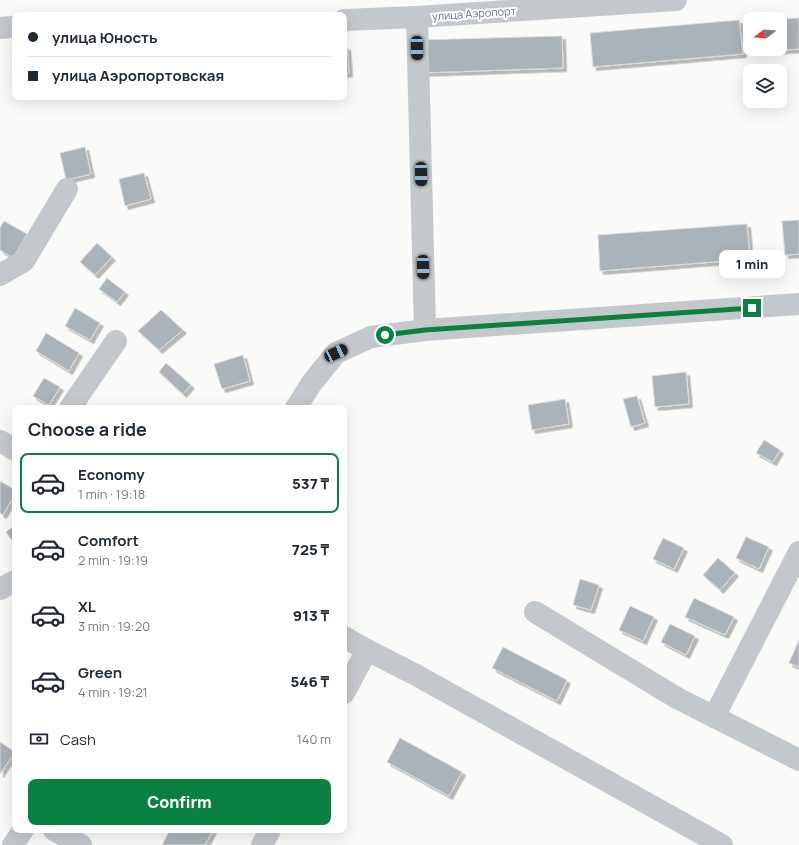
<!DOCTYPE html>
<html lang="en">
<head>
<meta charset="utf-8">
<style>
	:root { --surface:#fff; --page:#f2f2f3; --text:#1f2937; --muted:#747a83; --line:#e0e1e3; --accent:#0b8043 }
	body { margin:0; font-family:Manrope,sans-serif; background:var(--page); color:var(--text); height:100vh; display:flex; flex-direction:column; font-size:15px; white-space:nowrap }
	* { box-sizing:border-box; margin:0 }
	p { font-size:13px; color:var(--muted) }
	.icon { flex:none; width:22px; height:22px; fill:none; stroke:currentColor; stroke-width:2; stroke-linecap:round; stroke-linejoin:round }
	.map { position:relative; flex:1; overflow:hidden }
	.panel { position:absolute; left:12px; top:405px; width:335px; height:428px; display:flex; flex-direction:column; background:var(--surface); border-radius:8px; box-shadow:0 4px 16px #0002 }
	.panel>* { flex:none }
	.hud { position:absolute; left:12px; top:12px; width:335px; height:88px; border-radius:8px; box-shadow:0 4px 16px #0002; display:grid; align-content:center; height:88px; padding:0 16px; background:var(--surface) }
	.needle { width:26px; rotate:253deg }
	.buttons { position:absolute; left:743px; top:12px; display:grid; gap:8px }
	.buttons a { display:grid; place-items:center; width:44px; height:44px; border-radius:8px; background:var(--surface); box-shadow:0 4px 16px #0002; font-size:20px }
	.end { position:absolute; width:18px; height:18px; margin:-9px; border:5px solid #0b8043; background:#fff; box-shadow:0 0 0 2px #fff }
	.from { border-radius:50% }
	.bubble { position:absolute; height:28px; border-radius:8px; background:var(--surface); box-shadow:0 4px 16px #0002; font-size:13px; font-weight:800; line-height:28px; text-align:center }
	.car { position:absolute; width:12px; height:24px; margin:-12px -6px; border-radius:5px; box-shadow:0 0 3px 1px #0007; background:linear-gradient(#222 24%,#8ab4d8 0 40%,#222 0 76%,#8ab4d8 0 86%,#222 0) }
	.hud b { display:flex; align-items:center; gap:14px; height:38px; font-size:15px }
	.hud b+b { border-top:1px solid var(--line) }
	.hud i { width:10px; height:10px; background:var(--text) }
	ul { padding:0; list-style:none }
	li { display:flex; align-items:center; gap:12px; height:60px; margin:0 8px 6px; padding:0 8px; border:2px solid transparent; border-radius:8px }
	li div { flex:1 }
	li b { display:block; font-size:15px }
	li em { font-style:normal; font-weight:800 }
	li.selected { border-color:var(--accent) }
	li>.icon { width:36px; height:36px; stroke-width:1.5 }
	h2 { padding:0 16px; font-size:18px; line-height:48px }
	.pay { display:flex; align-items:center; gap:10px; height:44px; padding:0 16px; font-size:15px }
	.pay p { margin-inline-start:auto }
	.action { display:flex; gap:8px; margin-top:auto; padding:8px 16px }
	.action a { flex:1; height:46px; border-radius:8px; background:var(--accent); color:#fff; font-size:16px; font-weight:800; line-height:46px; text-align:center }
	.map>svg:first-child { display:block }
</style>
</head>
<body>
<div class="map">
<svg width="799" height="845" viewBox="0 0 799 845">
	<defs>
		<filter id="shadow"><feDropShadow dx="3.5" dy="3.5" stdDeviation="0" flood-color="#0004"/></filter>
	</defs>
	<rect width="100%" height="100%" fill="#fafaf8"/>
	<g fill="#aab3b9" stroke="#dcdcda" filter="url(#shadow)">
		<polygon points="799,18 799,49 770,51 770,49 780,49 780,19"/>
		<polygon points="739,20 743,54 593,67 590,33"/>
		<polygon points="562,36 563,68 419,73 418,40"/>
		<polygon points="344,47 347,47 349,73 344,74"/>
		<polygon points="12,60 15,60 15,87 13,87"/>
		<polygon points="85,147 91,174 66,180 60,153"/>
		<polygon points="144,173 151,199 125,206 119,179"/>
		<polygon points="799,220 799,254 785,255 782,221"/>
		<polygon points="4,221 27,234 13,258 0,250 0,228"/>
		<polygon points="747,224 750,259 600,271 598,235"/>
		<polygon points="97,243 112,257 95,275 80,262"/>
		<polygon points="107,278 125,292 117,302 99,289"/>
		<polygon points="75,308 100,323 90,340 65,326"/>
		<polygon points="161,310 183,330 159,350 138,331"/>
		<polygon points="46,333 79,353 69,371 36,351"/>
		<polygon points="243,355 250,381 222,389 214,364"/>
		<polygon points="166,363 191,385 183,394 159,372"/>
		<polygon points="686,372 689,404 655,407 652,376"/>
		<polygon points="44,378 60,387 49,405 33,396"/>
		<polygon points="637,396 645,423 631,427 623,399"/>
		<polygon points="565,399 569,424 532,430 528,405"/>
		<polygon points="764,440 780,450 773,462 756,453"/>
		<polygon points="0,481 15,490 15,494 3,515 0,513"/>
		<polygon points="15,525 15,545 6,532"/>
		<polygon points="746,537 769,547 759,569 736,558"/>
		<polygon points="663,538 684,548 674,569 653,559"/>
		<polygon points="718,558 735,573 720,590 703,575"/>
		<polygon points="580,579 599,585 591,610 573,605"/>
		<polygon points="694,598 734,617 725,635 685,617"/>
		<polygon points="630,606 654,617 643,641 619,630"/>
		<polygon points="670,624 695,636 686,655 661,642"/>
		<polygon points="799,640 799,667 789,663"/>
		<polygon points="503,647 567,680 557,701 492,668"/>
		<polygon points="400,738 462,772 449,796 387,762"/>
		<polygon points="0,742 15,752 0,774"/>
		<polygon points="170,830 213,830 205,845 162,845"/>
	</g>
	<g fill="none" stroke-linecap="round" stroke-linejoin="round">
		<g stroke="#c3c8cc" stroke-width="22">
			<polyline points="417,17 425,330"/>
			<polyline points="344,20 417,17 676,0"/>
			<polyline points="0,28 15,27"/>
			<polyline points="0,275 24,261 67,189"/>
			<polyline points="70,408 116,341"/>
			<polyline points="296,408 311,384 336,353 371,337 425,330 799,304"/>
			<polyline points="0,441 15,450"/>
			<polyline points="0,589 15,581"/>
			<polyline points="535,612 677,698 799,760"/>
			<polyline points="344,637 367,650 416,675 722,845"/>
			<polyline points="344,693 367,650"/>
			<polyline points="714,717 799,552"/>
			<polyline points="54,830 81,845"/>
			<polyline points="13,845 23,830"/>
			<polyline points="262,845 270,830"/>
		</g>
	</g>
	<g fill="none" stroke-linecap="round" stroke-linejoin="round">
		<polyline stroke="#0b8043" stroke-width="5" points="385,335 425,330 752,308"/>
	</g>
	<g text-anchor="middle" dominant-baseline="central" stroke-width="4" stroke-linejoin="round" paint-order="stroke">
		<g font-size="11" fill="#657683" stroke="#fff">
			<text transform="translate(474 13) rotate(-4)">улица Аэропорт</text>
		</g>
	</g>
</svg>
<div class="buttons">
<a><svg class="needle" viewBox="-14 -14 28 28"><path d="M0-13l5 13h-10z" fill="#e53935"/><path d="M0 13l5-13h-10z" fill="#747a83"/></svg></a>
<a><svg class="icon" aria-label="layers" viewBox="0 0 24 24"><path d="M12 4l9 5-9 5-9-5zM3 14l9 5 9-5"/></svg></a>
</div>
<i class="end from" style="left:385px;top:335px"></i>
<i class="end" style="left:752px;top:308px"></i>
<div class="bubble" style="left:719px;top:250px;width:66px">1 min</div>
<i class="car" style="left:417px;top:48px;rotate:179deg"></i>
<i class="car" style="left:421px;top:174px;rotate:179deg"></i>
<i class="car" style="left:423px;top:267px;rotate:179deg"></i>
<i class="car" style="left:336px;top:353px;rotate:65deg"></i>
<div class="hud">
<b><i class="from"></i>улица Юность</b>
<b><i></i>улица Аэропортовская</b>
</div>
<section class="panel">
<h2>Choose a ride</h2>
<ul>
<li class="selected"><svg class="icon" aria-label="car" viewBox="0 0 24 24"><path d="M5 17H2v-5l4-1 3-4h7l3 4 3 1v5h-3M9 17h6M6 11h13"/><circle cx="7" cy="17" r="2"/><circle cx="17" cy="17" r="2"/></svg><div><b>Economy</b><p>1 min · 19:18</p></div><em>537 ₸</em></li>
<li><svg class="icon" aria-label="car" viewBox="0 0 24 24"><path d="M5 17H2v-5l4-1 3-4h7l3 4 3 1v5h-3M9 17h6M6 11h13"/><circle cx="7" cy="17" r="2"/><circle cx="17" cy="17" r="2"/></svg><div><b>Comfort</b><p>2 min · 19:19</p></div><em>725 ₸</em></li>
<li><svg class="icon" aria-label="car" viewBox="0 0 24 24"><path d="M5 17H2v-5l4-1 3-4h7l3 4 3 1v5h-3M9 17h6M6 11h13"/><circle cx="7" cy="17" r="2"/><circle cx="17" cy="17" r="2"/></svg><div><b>XL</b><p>3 min · 19:20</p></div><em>913 ₸</em></li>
<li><svg class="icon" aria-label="car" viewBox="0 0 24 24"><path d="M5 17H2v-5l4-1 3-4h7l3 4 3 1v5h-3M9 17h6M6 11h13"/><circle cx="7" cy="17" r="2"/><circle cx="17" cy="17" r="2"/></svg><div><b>Green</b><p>4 min · 19:21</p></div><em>546 ₸</em></li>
</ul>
<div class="pay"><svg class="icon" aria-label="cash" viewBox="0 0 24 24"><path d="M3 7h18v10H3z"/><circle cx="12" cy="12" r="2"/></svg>Cash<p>140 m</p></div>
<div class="action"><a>Confirm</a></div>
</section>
</div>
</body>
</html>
